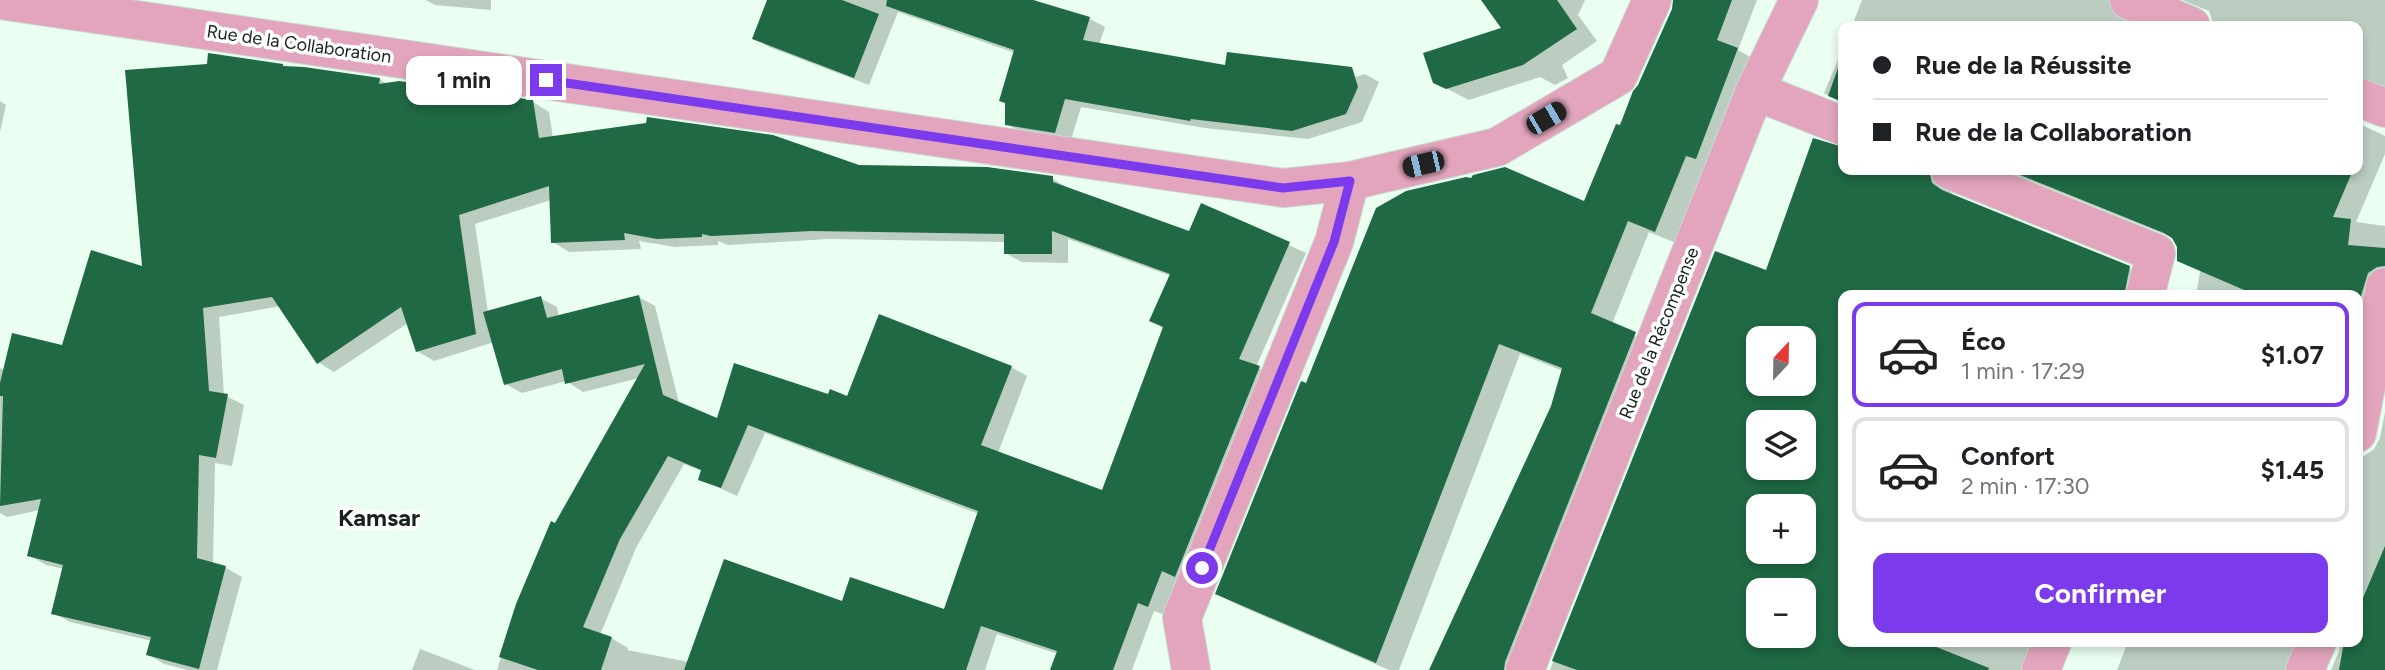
<!DOCTYPE html>
<html lang="fr">
<head>
<meta charset="utf-8">
<style>
	:root { --surface:#fff; --page:#f6f6f6; --text:#202124; --muted:#757577; --line:#e0e0e0; --accent:#7c3aed }
	body { margin:0; font-family:Figtree,sans-serif; background:var(--page); color:var(--text); height:100vh; display:flex; flex-direction:column; font-size:26px; white-space:nowrap }
	* { box-sizing:border-box; margin:0 }
	p { font-size:23px; color:var(--muted) }
	.icon { flex:none; width:38px; height:38px; fill:none; stroke:currentColor; stroke-width:2; stroke-linecap:round; stroke-linejoin:round }
	.map { position:relative; flex:1; overflow:hidden }
	.drawer { position:absolute; left:1838px; top:290px; width:525px; height:357px; display:flex; flex-direction:column; background:var(--surface); border-radius:14px; box-shadow:0 4px 10px #0003 }
	.drawer>* { flex:none }
	.banner { position:absolute; left:1838px; top:21px; width:525px; height:154px; border-radius:14px; box-shadow:0 4px 10px #0003; display:grid; align-content:center; height:154px; padding:0 35px; background:var(--surface) }
	.needle { width:46px; rotate:22deg }
	.tools { position:absolute; left:1746px; top:326px; display:grid; gap:14px }
	.tools a { display:grid; place-items:center; width:70px; height:70px; border-radius:14px; background:var(--surface); box-shadow:0 4px 10px #0003; font-size:35px }
	.end { position:absolute; width:32px; height:32px; margin:-16px; border:9px solid #7c3aed; background:#fff; box-shadow:0 0 0 4px #fff }
	.from { border-radius:50% }
	.bubble { position:absolute; height:49px; border-radius:14px; background:var(--surface); box-shadow:0 4px 10px #0003; font-size:23px; font-weight:700; line-height:49px; text-align:center }
	.car { position:absolute; width:21px; height:42px; margin:-21px -10px; border-radius:9px; box-shadow:0 0 5px 2px #0007; background:linear-gradient(#222 24%,#8ab4d8 0 40%,#222 0 76%,#8ab4d8 0 86%,#222 0) }
	.banner b { display:flex; align-items:center; gap:24px; height:66px; font-size:26px }
	.banner b+b { border-top:2px solid var(--line) }
	.banner i { width:18px; height:18px; background:var(--text) }
	ul { padding:12px 0 0; list-style:none }
	li { display:flex; align-items:center; gap:21px; height:105px; margin:0 14px 10px; padding:0 21px; border:4px solid var(--line); border-radius:14px }
	li div { flex:1 }
	li b { display:block; font-size:26px }
	li em { font-style:normal; font-weight:700 }
	li.active { border-color:var(--accent) }
	li>.icon { width:63px; height:63px; stroke-width:1.5 }
	.cta { display:flex; gap:14px; margin-top:auto; padding:14px 35px }
	.cta a { flex:1; height:80px; border-radius:14px; background:var(--accent); color:#fff; font-size:28px; font-weight:700; line-height:80px; text-align:center }
	.map>svg:first-child { display:block }
</style>
</head>
<body>
<div class="map">
<svg width="2385" height="670" viewBox="0 0 2385 670">
	<rect width="100%" height="100%" fill="#eafff2"/>
	<g fill="#0003" fill-rule="evenodd">
		<polygon points="426,0 491,0 491,10 435,5"/>
		<polygon points="768,0 1036,0 1035,2 1090,19 1105,27 1099,45 1230,117 1365,74 1379,82 1362,122 1308,139 1205,128 1081,107 1071,140 1022,133 1007,124 1015,53 898,12 869,85 769,47 754,38"/>
		<polygon points="1484,0 1585,0 1578,15 1597,41 1562,65 1568,78 1555,85 1540,77 1469,100 1434,82 1504,29"/>
		<polygon points="1675,0 1757,0 1738,50 1758,61 1676,243 1649,232 1612,324 1655,346 1527,670 1431,670 1552,407 1563,371 1520,354 1399,670 1389,670 1238,605 1217,594 1307,385 1585,203 1674,9"/>
		<polygon points="1862,0 2132,0 2128,16 2132,26 1852,26"/>
		<polygon points="2182,0 2385,0 2385,87 2357,101 2357,26 2214,26 2209,11"/>
		<polygon points="1843,48 1843,104 1824,93"/>
		<path d="M282,65L287,68L379,79L387,84L442,89L456,97L533,102L549,112L553,138L859,166L1052,178L1069,189L1190,234L1202,205L1306,253L1256,367L1276,377L1165,615L1154,611L1132,670H1051L1058,654L997,634L985,670H497L518,605L556,525L639,378L583,392L566,381L522,393L505,384L494,342L434,361L417,351L408,323L334,372L318,362L281,306L219,317L224,395L244,405L232,466L215,463L213,564L226,568L242,577L217,670H188L164,664L148,654L152,641L70,622L53,613L64,569L46,565L29,555L40,510L7,517L0,513V368L5,370L63,347L144,268ZM551,200L553,242L569,252L641,249L639,241L675,247L718,245V241L728,245L829,239L1005,242V253L1022,262L1068,263V239L1171,276L1152,321L1164,328L1103,492L998,453L1027,376L1011,367L848,398L829,396L718,420L679,403L655,306L639,297L559,317L557,307L540,298L488,312L475,224ZM765,433L979,514L945,612L843,603L689,662L627,650L628,648L611,638L600,635L636,548L684,464L702,471L700,479L737,496Z"/>
		<polygon points="0,101 6,105 0,132"/>
		<polygon points="2357,117 2360,124 2385,136 2385,154 2356,222 2385,226 2385,293 2357,434 2357,296 2196,296 2217,170 2357,170"/>
		<path d="M1843,170H1954L1949,187L1953,197L2129,268L2150,280L2146,296H1843V642H2047L2039,670H1550L1716,254L1767,272ZM1759,338H1804V383H1759ZM1759,422H1804V467H1759ZM1759,506H1804V551H1759ZM1759,590H1804V635H1759Z"/>
		<polygon points="2003,170 2211,170 2181,241"/>
		<polygon points="2385,412 2385,670 2331,670 2339,651 2340,642 2357,642 2357,454 2364,456 2374,449 2380,438"/>
		<polygon points="2128,642 2320,642 2307,670 2117,670"/>
		<polygon points="420,649 475,670 412,670"/>
	</g>
	<g fill="#1f6944" fill-rule="evenodd">
		<polygon points="767,0 842,0 879,14 854,78 752,39"/>
		<polygon points="887,0 1033,0 1090,17 1083,40 1225,65 1227,52 1352,67 1358,87 1346,114 1292,131 1191,119 1190,121 1065,99 1055,133 1005,125 1005,103 999,101 1014,50 886,6"/>
		<polygon points="1481,0 1557,0 1577,29 1523,65 1446,89 1433,83 1423,53 1501,28"/>
		<polygon points="1673,0 1732,0 1717,40 1738,48 1696,159 1686,156 1655,232 1628,221 1591,313 1636,332 1505,662 1504,670 1429,670 1551,406 1562,368 1499,344 1376,663 1215,594 1301,381 1306,383 1376,208 1406,191 1466,177 1471,178 1473,175 1505,167 1584,201 1616,124 1620,125 1633,91 1638,85 1672,9"/>
		<polygon points="208,53 283,64 283,66 304,67 380,78 379,84 399,81 443,87 444,97 476,92 533,100 539,138 646,123 647,117 773,135 859,165 987,167 1053,176 1053,182 1189,231 1201,203 1290,242 1239,359 1260,366 1175,577 1162,571 1148,607 1138,603 1113,670 1050,670 1057,651 981,626 966,670 684,670 724,559 842,601 850,577 944,609 978,511 748,425 721,488 698,480 701,470 668,456 620,539 583,627 612,637 601,670 538,670 499,657 516,604 551,521 555,523 645,364 565,384 562,369 504,385 483,312 541,296 547,318 639,295 663,395 717,418 734,363 828,394 830,389 847,396 879,314 1012,366 981,445 1102,490 1163,327 1149,321 1170,274 1052,231 1052,254 1004,254 1004,234 812,231 711,236 702,234 702,237 657,239 624,233 625,240 551,243 549,186 459,215 476,334 416,352 401,307 317,364 272,297 203,308 209,391 228,394 216,458 199,455 197,558 226,566 199,669 146,655 151,637 51,614 63,565 27,556 41,499 0,506 3,396 0,396 0,383 12,333 62,345 91,250 142,266 125,70 207,64"/>
		<polygon points="1838,68 1843,69 1843,102 1828,96"/>
		<path d="M1813,138L1843,147V170H1929L1932,183L1942,190L2130,266L2124,296H1843V642H1924L1989,668L1988,670H1577L1552,661L1715,251L1766,270ZM1759,338H1804V383H1759ZM1759,422H1804V467H1759ZM1759,506H1804V551H1759ZM1759,590H1804V635H1759Z"/>
		<polygon points="2008,170 2353,170 2333,217 2351,219 2348,245 2385,248 2385,266 2377,267 2368,273 2361,296 2258,296 2177,261 2177,247 2172,238 2164,233"/>
		<polygon points="2385,546 2385,670 2339,670 2344,642 2357,642 2357,612"/>
	</g>
	<g fill="none" stroke-linecap="round" stroke-linejoin="round">
		<g stroke="#c8dcd0" stroke-width="40">
			<g id="minor">
				<polyline points="0,0 1283,188 1350,181 1497,147 1618,76 1652,0"/>
				<polyline points="2129,0 2191,26"/>
				<polyline points="1755,91 1843,126"/>
				<polyline points="2357,97 2385,108"/>
				<polyline points="1950,170 2156,253 2145,296"/>
				<polyline points="2357,433 2385,287"/>
				<polyline points="1191,670 1182,618 1334,242 1350,181"/>
				<polyline points="1525,670 1755,91 1799,0"/>
				<polyline points="2041,670 2052,642"/>
				<polyline points="2305,670 2317,642"/>
			</g>
		</g>
		<use href="#minor" stroke="#e3a5bd" stroke-width="38"/>
	</g>
	<g fill="none" stroke-linecap="round" stroke-linejoin="round">
		<polyline stroke="#7c3aed" stroke-width="9" points="546,80 1283,188 1350,181 1334,242 1202,568"/>
	</g>
	<g text-anchor="middle" dominant-baseline="central" stroke-width="7" stroke-linejoin="round" paint-order="stroke">
		<g font-size="18" fill="#16231b" stroke="#fff">
			<text transform="translate(299 44) rotate(8)">Rue de la Collaboration</text>
			<text transform="translate(1659 333) rotate(-68)">Rue de la Récompense</text>
		</g>
		<g font-size="24" font-weight="bold" fill="#16231b" stroke="#fff">
			<text x="379" y="517">Kamsar</text>
		</g>
	</g>
</svg>
<div class="tools">
<a><svg class="needle" viewBox="-14 -14 28 28"><path d="M0-13l5 13h-10z" fill="#e53935"/><path d="M0 13l5-13h-10z" fill="#757577"/></svg></a>
<a><svg class="icon" aria-label="layers" viewBox="0 0 24 24"><path d="M12 4l9 5-9 5-9-5zM3 14l9 5 9-5"/></svg></a>
<a>+</a>
<a>−</a>
</div>
<i class="end from" style="left:1202px;top:568px"></i>
<i class="end" style="left:546px;top:80px"></i>
<div class="bubble" style="left:406px;top:56px;width:116px">1 min</div>
<i class="car" style="left:1546px;top:118px;rotate:60deg"></i>
<i class="car" style="left:1423px;top:164px;rotate:257deg"></i>
<div class="banner">
<b><i class="from"></i>Rue de la Réussite</b>
<b><i></i>Rue de la Collaboration</b>
</div>
<section class="drawer">
<ul>
<li class="active"><svg class="icon" aria-label="car" viewBox="0 0 24 24"><path d="M5 17H2v-5l4-1 3-4h7l3 4 3 1v5h-3M9 17h6M6 11h13"/><circle cx="7" cy="17" r="2"/><circle cx="17" cy="17" r="2"/></svg><div><b>Éco</b><p>1 min · 17:29</p></div><em>$1.07</em></li>
<li><svg class="icon" aria-label="car" viewBox="0 0 24 24"><path d="M5 17H2v-5l4-1 3-4h7l3 4 3 1v5h-3M9 17h6M6 11h13"/><circle cx="7" cy="17" r="2"/><circle cx="17" cy="17" r="2"/></svg><div><b>Confort</b><p>2 min · 17:30</p></div><em>$1.45</em></li>
</ul>
<div class="cta"><a>Confirmer</a></div>
</section>
</div>
</body>
</html>
